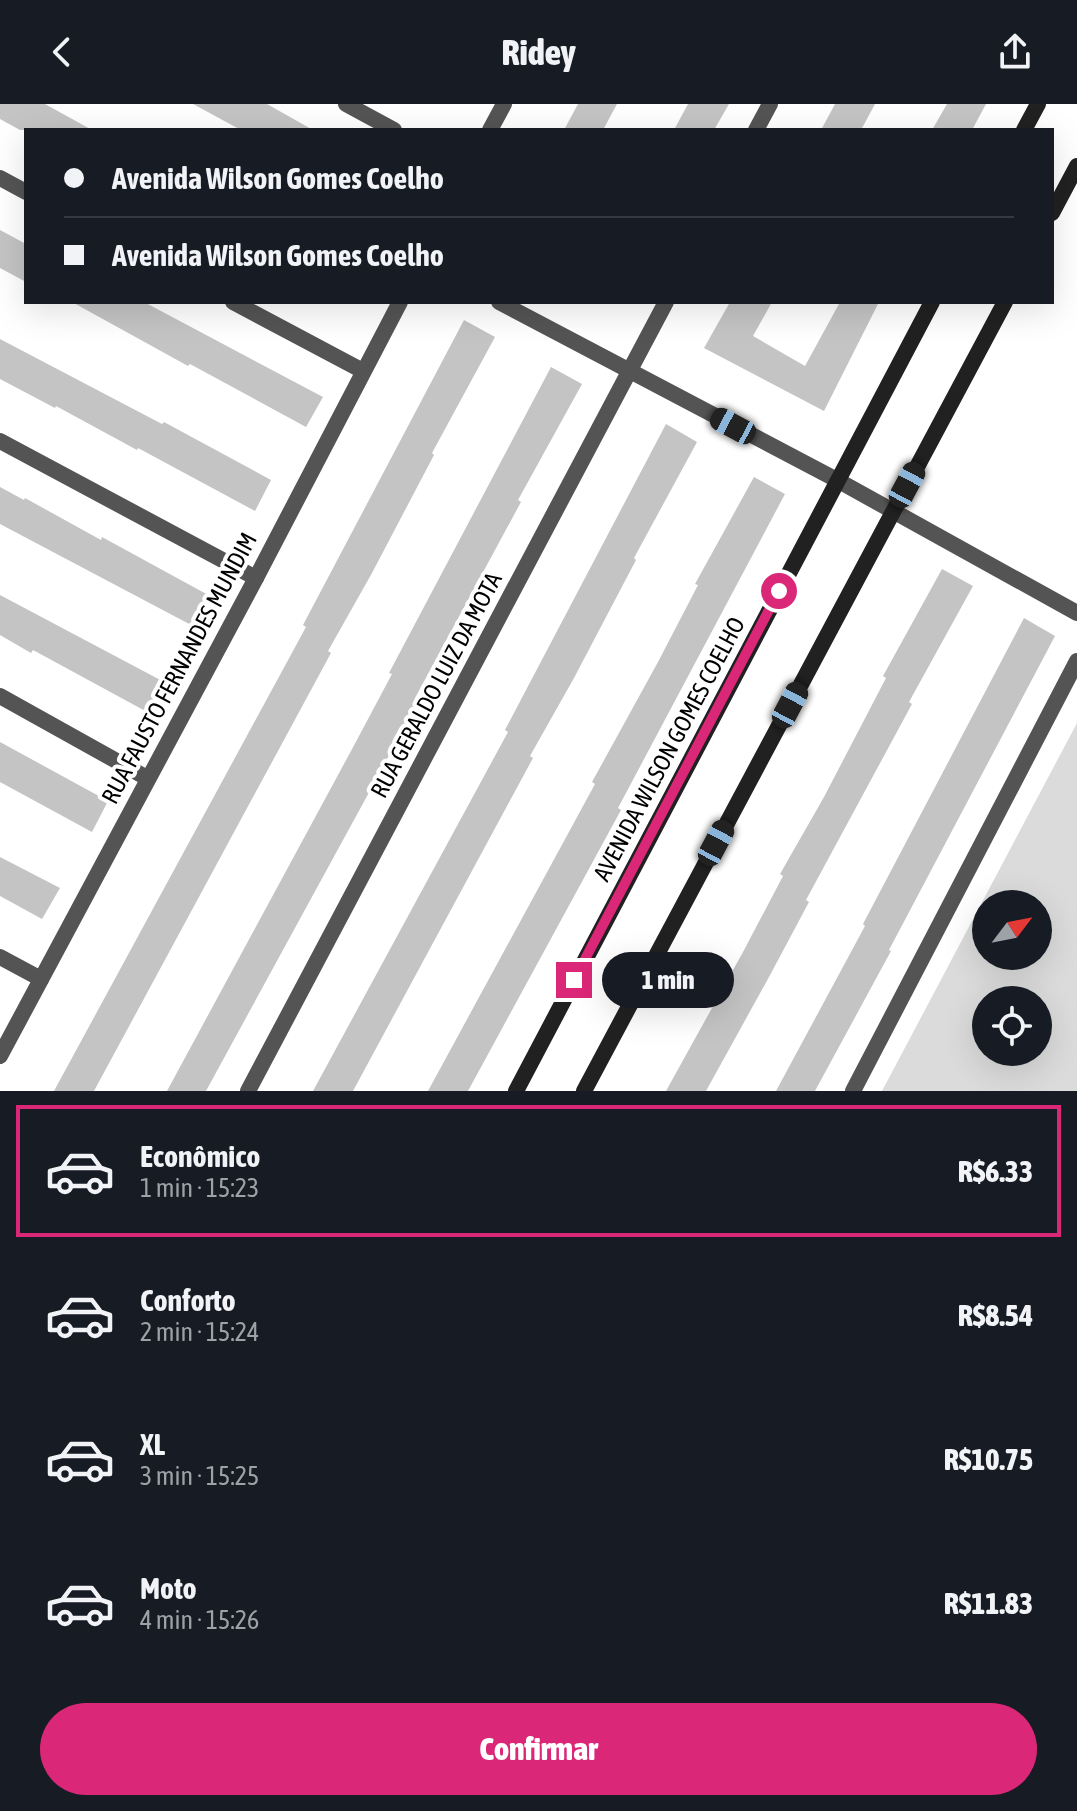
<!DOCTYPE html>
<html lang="pt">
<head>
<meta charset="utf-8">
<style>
	:root { --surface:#171b24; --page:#20242c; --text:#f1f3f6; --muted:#9ea1a6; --line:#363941; --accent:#db2777 }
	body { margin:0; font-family:"Asap Condensed",sans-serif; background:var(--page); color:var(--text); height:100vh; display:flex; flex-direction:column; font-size:30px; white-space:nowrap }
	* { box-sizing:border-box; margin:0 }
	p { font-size:26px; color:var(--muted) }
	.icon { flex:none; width:44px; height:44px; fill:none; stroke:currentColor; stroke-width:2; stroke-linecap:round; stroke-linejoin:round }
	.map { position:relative; height:987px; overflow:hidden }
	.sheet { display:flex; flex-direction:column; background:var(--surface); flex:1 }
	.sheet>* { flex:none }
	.banner { position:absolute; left:24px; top:24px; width:1030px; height:176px; border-radius:0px; box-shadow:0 8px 32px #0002; display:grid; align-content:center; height:176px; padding:0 40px; background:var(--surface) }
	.needle { width:52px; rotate:58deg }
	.controls { position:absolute; left:972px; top:786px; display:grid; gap:16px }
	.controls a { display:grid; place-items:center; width:80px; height:80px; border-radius:50%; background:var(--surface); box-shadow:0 8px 32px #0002; font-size:40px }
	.end { position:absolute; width:36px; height:36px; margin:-18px; border:10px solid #db2777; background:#fff; box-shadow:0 0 0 4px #fff }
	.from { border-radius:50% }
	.bubble { position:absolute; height:56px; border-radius:28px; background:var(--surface); box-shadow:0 8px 32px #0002; font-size:26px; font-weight:800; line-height:56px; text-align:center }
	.car { position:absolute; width:24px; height:48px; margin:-24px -12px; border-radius:10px; box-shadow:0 0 6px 2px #0007; background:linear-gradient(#222 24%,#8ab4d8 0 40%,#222 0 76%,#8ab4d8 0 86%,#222 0) }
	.banner b { display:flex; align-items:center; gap:28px; height:76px; font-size:30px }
	.banner b+b { border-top:2px solid var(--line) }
	.banner i { width:20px; height:20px; background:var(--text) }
	ul { padding:14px 0 0; list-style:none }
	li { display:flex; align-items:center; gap:24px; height:132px; margin:0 16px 12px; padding:0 24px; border:4px solid transparent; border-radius:0px }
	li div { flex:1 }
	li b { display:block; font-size:30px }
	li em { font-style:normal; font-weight:800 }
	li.active { border-color:var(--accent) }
	li>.icon { width:72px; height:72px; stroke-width:1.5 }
	.cta { display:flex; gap:16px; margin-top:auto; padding:16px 40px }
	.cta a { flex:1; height:92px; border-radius:48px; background:var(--accent); color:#fff; font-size:32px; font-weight:800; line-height:92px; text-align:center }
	header { display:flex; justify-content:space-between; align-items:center; height:104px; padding:0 40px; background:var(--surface); font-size:36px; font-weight:800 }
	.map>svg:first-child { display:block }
</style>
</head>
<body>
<header><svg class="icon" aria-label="back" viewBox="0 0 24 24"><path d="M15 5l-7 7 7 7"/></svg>Ridey<svg class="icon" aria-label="share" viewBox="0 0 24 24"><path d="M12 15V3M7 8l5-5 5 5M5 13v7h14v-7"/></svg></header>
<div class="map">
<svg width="1077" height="987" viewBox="0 0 1077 987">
	<rect width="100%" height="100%" fill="#fff"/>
	<path fill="#dbdbdb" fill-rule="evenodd" d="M1077,619V987H882ZM986,800H1038V852H986ZM986,896H1038V948H986Z"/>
	<g fill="#c4c4c4">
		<polygon points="0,0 45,0 92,26 20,26 0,15"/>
		<polygon points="193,0 267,0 313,26 241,26"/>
		<polygon points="578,0 617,0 603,26 564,26"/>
		<polygon points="688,0 729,0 714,26 674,26"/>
		<polygon points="835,0 875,0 861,26 821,26"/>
		<polygon points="947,0 986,0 972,26 932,26"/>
		<polygon points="0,126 26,140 26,178 0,164"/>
		<polygon points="72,198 144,198 323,293 306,323 190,260 188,262"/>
		<polygon points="730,198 772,198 753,232 805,262 840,198 879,198 824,307 704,244"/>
		<polygon points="464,216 495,233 432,349 434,351 372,469 328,547 331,549 94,987 54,987 306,523 303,521"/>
		<polygon points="0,235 162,320 164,318 271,376 255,407 138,344 137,346 56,302 55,304 0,275"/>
		<polygon points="551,263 582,280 518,396 521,398 415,594 418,596 378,672 206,987 167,987 351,647 392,570 389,569"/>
		<polygon points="666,320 697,338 634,454 636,456 574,574 530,652 533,654 353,987 313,987 508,628 505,626"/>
		<polygon points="754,373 785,390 618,704 621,706 468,987 428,987 595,680 592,678 658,558 698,481 695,480"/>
		<polygon points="0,383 24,396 25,394 101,436 102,433 210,492 193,522 0,420"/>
		<polygon points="942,465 973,482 909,598 912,600 806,796 809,798 769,873 706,987 666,987 743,848 783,772 780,770 824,693 886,574 883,572"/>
		<polygon points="0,491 166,579 149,609 33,546 31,549 0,531"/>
		<polygon points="1024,514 1055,532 889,846 891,847 815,987 776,987 865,822 863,820"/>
		<polygon points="0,638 108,697 92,728 0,678"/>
		<polygon points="0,753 60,784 42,815 0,792"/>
	</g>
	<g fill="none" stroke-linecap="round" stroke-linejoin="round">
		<g stroke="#545454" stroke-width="16">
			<polyline points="346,0 394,26"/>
			<polyline points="490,26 504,0"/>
			<polyline points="756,26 770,0"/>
			<polyline points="0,74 26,88"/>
			<polyline points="233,198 363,267"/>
			<polyline points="499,198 837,376 1077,509"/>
			<polyline points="0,337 256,474"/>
			<polyline points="0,592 147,674"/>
			<polyline points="0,853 41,875"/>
			<polyline points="0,952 256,474 400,198"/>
			<polyline points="248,987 666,198"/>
			<polyline points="853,987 1077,557"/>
		</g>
		<g stroke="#212121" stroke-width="16">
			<polyline points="1024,26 1038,0"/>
			<polyline points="1052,109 1077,62"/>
			<polyline points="516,987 932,198"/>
			<polyline points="584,987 1005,198"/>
		</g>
	</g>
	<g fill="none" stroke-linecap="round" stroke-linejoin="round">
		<polyline stroke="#db2777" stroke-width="10" points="574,876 779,487"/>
	</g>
	<g text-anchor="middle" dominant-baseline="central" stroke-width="8" stroke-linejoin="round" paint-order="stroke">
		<g font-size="24" fill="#000" stroke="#fff">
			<text transform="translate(179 564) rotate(-62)">RUA FAUSTO FERNANDES MUNDIM</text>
			<text transform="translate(436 581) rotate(-62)">RUA GERALDO LUIZ DA MOTA</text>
			<text transform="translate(669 645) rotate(-62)">AVENIDA WILSON GOMES COELHO</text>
		</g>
	</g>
</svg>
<div class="controls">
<a><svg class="needle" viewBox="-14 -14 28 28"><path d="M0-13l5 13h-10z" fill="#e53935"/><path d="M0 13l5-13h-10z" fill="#9ea1a6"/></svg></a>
<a><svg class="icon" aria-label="locate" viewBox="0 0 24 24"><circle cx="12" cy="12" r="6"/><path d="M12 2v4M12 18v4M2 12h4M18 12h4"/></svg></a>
</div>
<i class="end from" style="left:779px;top:487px"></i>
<i class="end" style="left:574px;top:876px"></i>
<div class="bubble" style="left:602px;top:848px;width:132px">1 min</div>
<i class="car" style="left:733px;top:322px;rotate:298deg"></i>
<i class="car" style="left:907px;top:381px;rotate:28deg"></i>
<i class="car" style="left:790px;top:601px;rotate:28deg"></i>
<i class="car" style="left:716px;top:739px;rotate:28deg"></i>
<div class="banner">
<b><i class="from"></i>Avenida Wilson Gomes Coelho</b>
<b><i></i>Avenida Wilson Gomes Coelho</b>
</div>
</div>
<section class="sheet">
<ul>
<li class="active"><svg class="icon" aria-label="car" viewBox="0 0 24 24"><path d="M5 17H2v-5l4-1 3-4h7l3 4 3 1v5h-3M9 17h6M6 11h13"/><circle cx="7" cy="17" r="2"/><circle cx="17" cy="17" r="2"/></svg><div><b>Econômico</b><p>1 min · 15:23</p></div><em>R$6.33</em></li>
<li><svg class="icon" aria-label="car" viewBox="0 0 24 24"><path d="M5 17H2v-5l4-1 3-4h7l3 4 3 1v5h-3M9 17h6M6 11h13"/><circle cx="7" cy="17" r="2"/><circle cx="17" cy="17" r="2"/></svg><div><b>Conforto</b><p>2 min · 15:24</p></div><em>R$8.54</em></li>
<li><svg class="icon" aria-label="car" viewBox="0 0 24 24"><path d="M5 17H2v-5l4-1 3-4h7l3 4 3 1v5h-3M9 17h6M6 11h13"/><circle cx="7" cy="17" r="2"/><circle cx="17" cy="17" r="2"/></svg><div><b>XL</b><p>3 min · 15:25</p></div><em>R$10.75</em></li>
<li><svg class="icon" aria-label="car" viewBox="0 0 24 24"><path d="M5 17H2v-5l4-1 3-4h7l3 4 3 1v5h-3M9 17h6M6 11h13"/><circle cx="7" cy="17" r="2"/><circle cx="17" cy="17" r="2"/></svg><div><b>Moto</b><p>4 min · 15:26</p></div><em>R$11.83</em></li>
</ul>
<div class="cta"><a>Confirmar</a></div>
</section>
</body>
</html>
